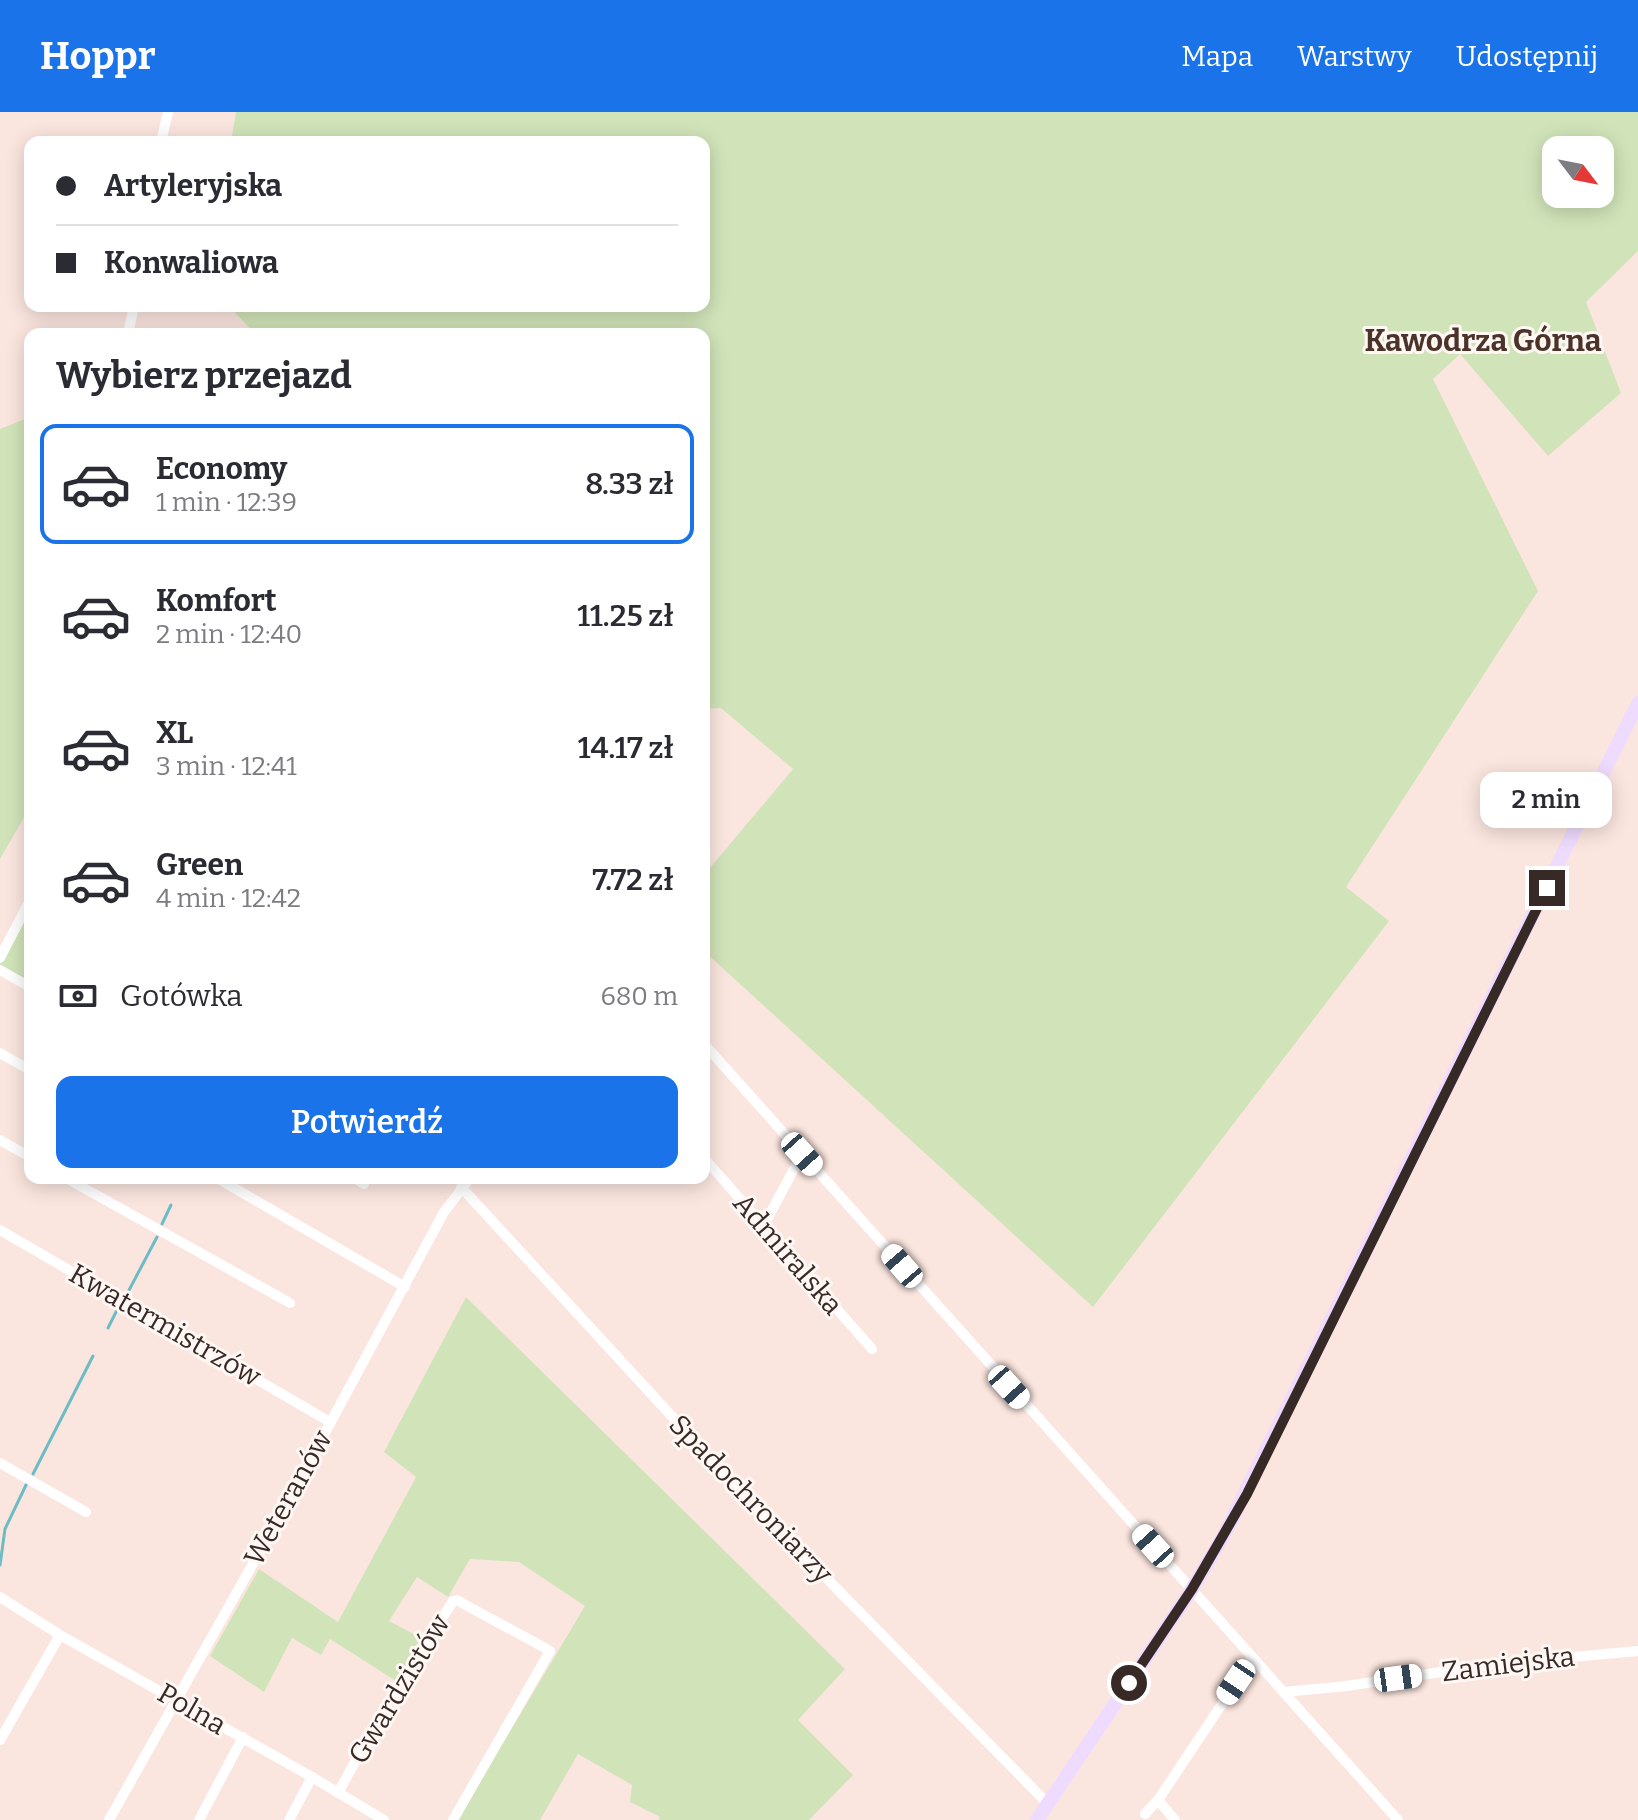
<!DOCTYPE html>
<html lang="pl">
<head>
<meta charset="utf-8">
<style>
	:root { --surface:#fff; --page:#f7f7f7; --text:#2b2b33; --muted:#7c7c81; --line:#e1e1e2; --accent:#1a73e8 }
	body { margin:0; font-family:Bitter,serif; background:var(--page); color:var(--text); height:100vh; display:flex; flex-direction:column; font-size:30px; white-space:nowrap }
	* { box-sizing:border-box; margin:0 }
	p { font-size:26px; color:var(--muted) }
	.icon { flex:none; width:44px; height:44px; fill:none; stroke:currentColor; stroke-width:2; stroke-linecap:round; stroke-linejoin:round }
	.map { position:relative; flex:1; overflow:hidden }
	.panel { position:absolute; left:24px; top:216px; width:686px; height:856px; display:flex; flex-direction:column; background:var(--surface); border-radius:16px; box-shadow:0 4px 20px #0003 }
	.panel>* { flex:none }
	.guide { position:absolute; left:24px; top:24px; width:686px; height:176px; border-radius:16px; box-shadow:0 4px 20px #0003; display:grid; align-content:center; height:176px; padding:0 32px; background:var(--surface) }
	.needle { width:52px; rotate:122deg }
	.fabs { position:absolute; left:1542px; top:24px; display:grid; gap:16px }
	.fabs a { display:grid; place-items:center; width:72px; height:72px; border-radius:16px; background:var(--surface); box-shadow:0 4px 20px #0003; font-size:40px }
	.end { position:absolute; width:36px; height:36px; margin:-18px; border:10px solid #372a26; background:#fff; box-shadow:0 0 0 4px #fff }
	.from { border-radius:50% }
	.bubble { position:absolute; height:56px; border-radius:16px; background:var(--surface); box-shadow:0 4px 20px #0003; font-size:26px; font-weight:600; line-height:56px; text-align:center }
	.car { position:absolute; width:24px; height:48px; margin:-24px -12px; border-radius:10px; box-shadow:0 0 6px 2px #0007; background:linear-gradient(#fff 24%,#345 0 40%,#fff 0 76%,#345 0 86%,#fff 0) }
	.guide b { display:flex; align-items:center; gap:28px; height:76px; font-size:30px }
	.guide b+b { border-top:2px solid var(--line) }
	.guide i { width:20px; height:20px; background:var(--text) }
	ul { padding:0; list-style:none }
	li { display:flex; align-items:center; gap:24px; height:120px; margin:0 16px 12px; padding:0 16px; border:4px solid transparent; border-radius:16px }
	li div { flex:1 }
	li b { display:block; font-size:30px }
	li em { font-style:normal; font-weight:600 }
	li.on { border-color:var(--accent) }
	li>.icon { width:72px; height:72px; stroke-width:1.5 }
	h2 { padding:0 32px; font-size:36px; line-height:96px }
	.pay { display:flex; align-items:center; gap:20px; height:88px; padding:0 32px; font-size:30px }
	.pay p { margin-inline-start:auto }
	.cta { display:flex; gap:16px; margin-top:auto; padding:16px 32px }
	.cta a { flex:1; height:92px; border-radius:16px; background:var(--accent); color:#fff; font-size:32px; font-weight:600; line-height:92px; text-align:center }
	header { display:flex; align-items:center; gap:48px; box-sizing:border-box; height:112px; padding:0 40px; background:var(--accent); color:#fff }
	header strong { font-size:38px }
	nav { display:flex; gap:44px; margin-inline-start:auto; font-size:28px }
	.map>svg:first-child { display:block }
</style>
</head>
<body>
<header>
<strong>Hoppr</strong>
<nav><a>Mapa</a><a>Warstwy</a><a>Udostępnij</a></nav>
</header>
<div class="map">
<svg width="1638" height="1708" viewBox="0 0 1638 1708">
	<rect width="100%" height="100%" fill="#fbe6df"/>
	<g fill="#d1e4b9" fill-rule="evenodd">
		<path d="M236,0H1638V139L1586,190L1621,281L1548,344L1460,242L1433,267L1538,479L1346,775L1389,809L1093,1195L704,839V763L793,657L721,596L704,597V222H255L229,194H704V30H231ZM1600,38V82H1556V38Z"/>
		<polygon points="30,305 30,695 0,747 0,317"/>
		<polygon points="30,787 30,875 0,858 0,846"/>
		<polygon points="466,1185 845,1557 798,1608 853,1663 809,1708 659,1708 660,1705 630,1690 632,1673 578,1642 540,1708 457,1708 585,1494 519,1450 470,1447 448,1485 417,1465 389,1509 423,1527 396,1569 330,1527 321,1543 292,1526 264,1580 210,1544 259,1457 338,1510 416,1365 384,1340"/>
	</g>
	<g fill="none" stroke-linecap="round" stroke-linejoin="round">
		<g stroke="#6dbcc5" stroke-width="3">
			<polyline points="162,1112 171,1093"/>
			<polyline points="127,1182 157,1125"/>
			<polyline points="108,1216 119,1194"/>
			<polyline points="33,1362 93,1244"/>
			<polyline points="0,1453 5,1417 27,1371"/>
		</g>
		<g stroke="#fff" stroke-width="10">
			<polyline points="161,30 168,0"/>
			<polyline points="128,222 134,194"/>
			<polyline points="0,846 30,788"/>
			<polyline points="0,858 30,875"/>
			<polyline points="704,932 1398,1708"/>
			<polyline points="0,941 30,958"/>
			<polyline points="0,1028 30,1045"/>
			<polyline points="704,1046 872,1237"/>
			<polyline points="66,1066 290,1191"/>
			<polyline points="217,1066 405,1175"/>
			<polyline points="354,1066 364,1072"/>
			<polyline points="461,1075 736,1374 1048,1692"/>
			<polyline points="763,1115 802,1042"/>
			<polyline points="0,1118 330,1310"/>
			<polyline points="0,1351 86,1400"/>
			<polyline points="0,1485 60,1523 312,1665 384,1708"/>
			<polyline points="1284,1580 1346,1574 1496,1552 1638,1539"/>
			<polyline points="0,1628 60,1523"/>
			<path d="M338,1681L379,1606L453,1489L457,1488C488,1506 519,1521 550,1539L453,1708"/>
			<polyline points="1145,1702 1158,1688"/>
			<polyline points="109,1708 291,1384 444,1100 470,1066"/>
			<polyline points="199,1708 243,1625"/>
			<polyline points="289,1708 312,1665"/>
			<polyline points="1175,1708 1158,1688 1252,1547"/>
		</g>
		<polyline stroke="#efdbfe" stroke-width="14" points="1037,1708 1192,1477 1223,1425 1638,591"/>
	</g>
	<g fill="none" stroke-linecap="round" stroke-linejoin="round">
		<polyline stroke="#372a26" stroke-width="10" points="1129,1571 1192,1477 1247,1382 1547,776"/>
	</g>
	<g text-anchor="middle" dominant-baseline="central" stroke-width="6" stroke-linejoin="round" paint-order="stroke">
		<g font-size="28" fill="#372a26" stroke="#fef7f4">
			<text transform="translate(788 1142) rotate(49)">Admiralska</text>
			<text transform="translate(165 1213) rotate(30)">Kwatermistrzów</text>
			<text transform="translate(288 1386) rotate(-61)">Weteranów</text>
			<text transform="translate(751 1387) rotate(46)">Spadochroniarzy</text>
			<text transform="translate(1508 1552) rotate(-7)">Zamiejska</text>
			<text transform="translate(399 1577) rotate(-59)">Gwardzistów</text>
			<text transform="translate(192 1597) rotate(30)">Polna</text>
		</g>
		<g font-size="30" font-weight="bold" fill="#4c3329" stroke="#fef7f4">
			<text x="1483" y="229">Kawodrza Górna</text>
		</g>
	</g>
</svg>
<div class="fabs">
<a><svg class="needle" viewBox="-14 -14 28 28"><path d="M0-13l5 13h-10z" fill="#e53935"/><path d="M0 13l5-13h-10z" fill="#7c7c81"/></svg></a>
</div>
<i class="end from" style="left:1129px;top:1571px"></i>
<i class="end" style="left:1547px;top:776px"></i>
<div class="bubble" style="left:1480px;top:660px;width:132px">2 min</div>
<i class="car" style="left:802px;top:1042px;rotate:138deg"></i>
<i class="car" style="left:902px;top:1154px;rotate:319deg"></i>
<i class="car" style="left:1009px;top:1275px;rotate:138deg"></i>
<i class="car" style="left:1153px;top:1434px;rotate:318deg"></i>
<i class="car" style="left:1398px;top:1566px;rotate:82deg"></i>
<i class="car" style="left:1236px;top:1570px;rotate:214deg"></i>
<div class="guide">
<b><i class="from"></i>Artyleryjska</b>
<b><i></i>Konwaliowa</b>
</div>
<section class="panel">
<h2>Wybierz przejazd</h2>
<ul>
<li class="on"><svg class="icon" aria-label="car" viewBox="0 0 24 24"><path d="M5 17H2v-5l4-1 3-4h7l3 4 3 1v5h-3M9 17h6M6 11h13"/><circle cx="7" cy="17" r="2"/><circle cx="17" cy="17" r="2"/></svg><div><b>Economy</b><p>1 min · 12:39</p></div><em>8.33 zł</em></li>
<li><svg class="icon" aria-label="car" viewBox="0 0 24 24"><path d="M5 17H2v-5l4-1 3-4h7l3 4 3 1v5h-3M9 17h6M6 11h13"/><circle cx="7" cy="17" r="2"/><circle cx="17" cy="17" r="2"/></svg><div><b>Komfort</b><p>2 min · 12:40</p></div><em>11.25 zł</em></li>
<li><svg class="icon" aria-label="car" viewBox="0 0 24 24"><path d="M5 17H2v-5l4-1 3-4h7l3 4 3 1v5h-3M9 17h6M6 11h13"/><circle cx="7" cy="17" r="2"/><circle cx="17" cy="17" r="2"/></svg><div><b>XL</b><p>3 min · 12:41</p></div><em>14.17 zł</em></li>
<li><svg class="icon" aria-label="car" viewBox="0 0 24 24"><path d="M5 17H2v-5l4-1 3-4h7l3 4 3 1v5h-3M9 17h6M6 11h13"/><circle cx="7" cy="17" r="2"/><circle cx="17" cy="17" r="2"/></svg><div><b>Green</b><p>4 min · 12:42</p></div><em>7.72 zł</em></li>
</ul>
<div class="pay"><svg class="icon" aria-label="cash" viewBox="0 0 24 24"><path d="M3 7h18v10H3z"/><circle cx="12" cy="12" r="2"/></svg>Gotówka<p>680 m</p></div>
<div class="cta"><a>Potwierdź</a></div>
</section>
</div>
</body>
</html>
